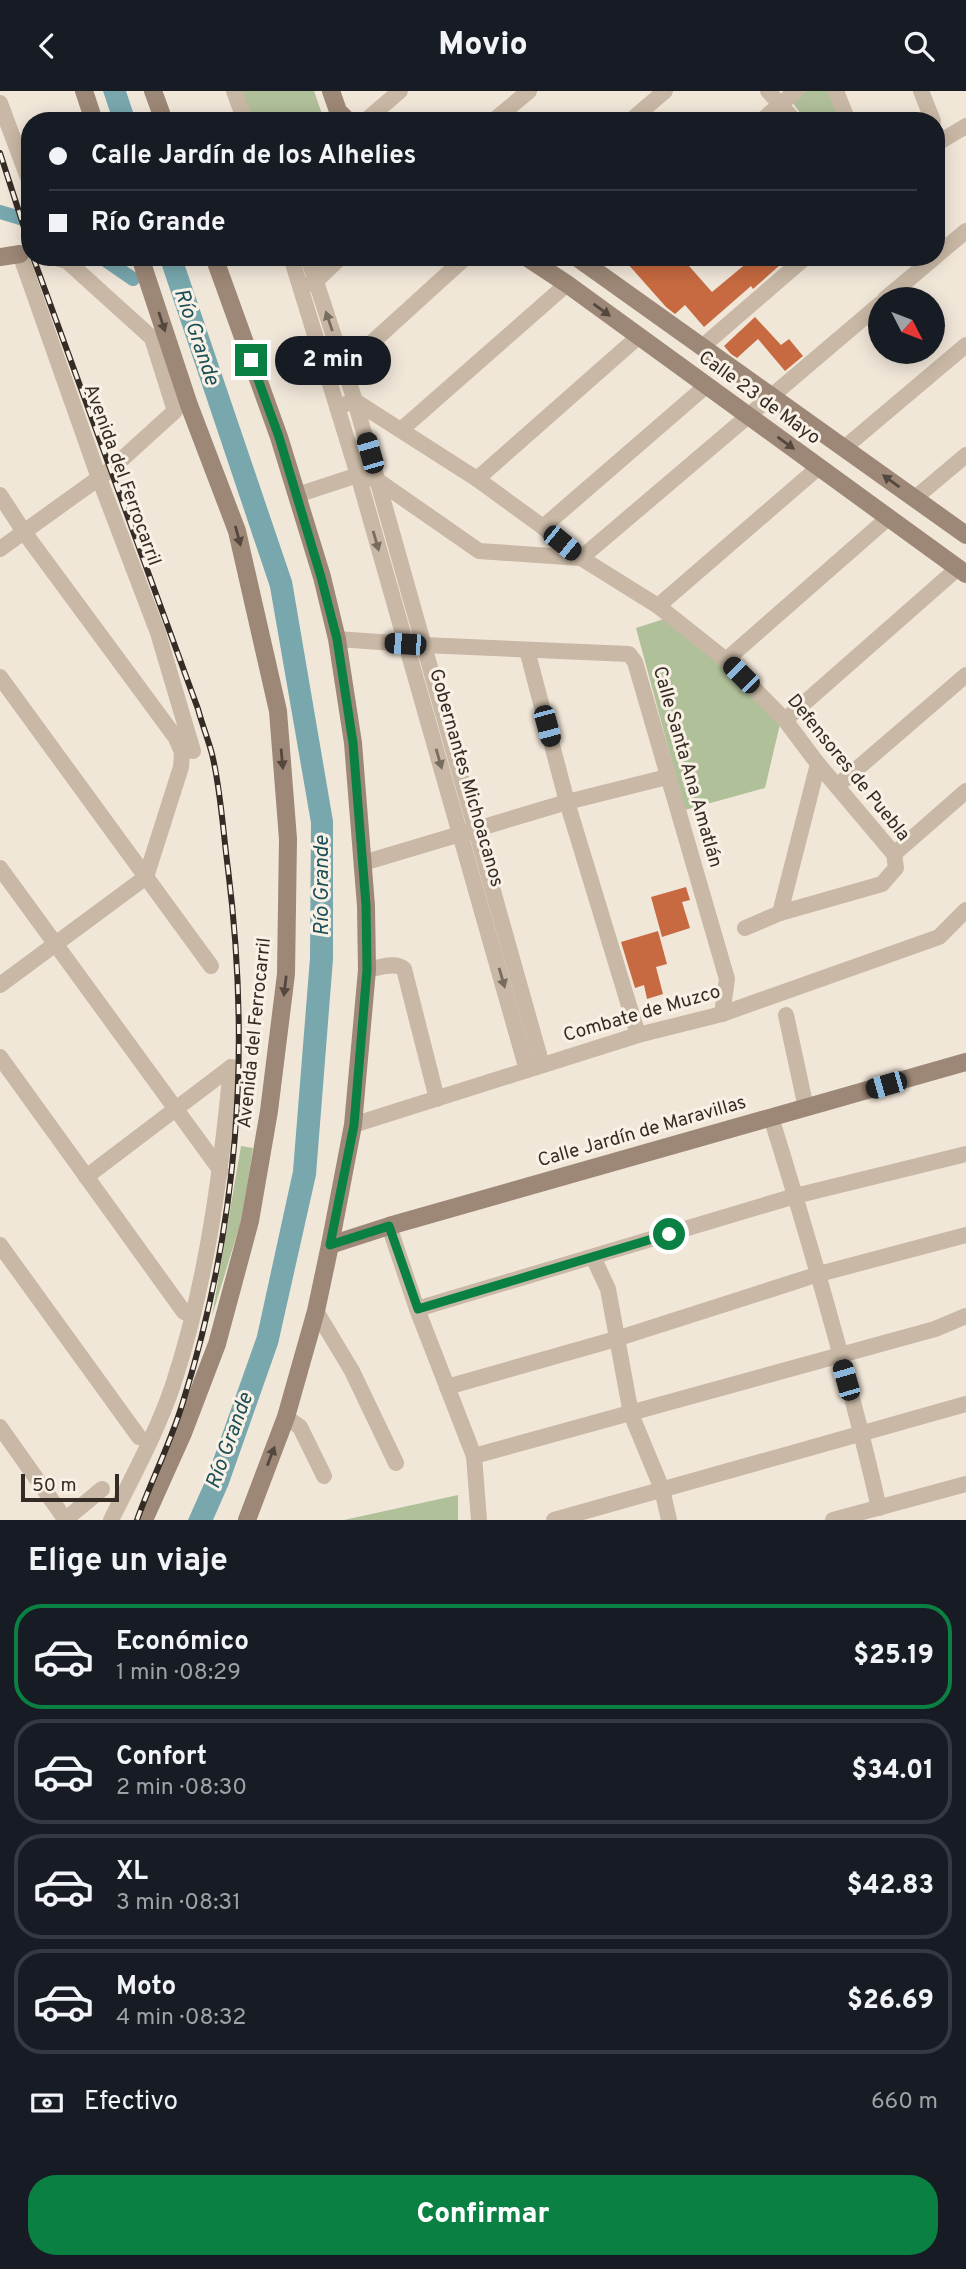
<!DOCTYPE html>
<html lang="es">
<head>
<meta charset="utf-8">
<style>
	:root { --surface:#171b24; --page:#242831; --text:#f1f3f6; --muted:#9ea1a6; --line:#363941; --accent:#0b8043 }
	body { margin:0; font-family:Overpass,sans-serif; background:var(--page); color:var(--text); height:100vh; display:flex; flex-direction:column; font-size:26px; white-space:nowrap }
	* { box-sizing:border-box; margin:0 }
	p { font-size:23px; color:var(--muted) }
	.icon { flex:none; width:38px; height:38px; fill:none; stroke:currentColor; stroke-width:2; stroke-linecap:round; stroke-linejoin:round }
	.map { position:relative; height:1429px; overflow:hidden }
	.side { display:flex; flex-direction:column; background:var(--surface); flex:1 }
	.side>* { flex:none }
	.hud { position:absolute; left:21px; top:21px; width:924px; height:154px; border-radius:28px; box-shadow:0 4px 18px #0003; display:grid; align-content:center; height:154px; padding:0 28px; background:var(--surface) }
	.needle { width:46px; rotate:132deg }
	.tools { position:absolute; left:868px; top:196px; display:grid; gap:14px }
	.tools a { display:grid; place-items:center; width:77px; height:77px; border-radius:50%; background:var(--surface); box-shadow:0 4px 18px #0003; font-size:35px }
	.scale { position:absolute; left:21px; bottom:18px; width:98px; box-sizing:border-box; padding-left:7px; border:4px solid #352c26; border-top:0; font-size:19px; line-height:24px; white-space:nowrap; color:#352c26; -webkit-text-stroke:5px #f9f1e5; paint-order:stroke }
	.end { position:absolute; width:32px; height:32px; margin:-16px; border:9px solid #0b8043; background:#fff; box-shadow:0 0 0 4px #fff }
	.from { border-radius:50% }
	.bubble { position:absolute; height:49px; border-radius:24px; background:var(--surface); box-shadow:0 4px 18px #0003; font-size:23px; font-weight:800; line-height:49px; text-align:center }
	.car { position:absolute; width:21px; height:42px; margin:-21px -10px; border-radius:9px; box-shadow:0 0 5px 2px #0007; background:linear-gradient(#222 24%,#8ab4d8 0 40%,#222 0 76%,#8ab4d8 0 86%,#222 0) }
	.hud b { display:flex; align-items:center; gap:24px; height:66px; font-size:26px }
	.hud b+b { border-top:2px solid var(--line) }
	.hud i { width:18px; height:18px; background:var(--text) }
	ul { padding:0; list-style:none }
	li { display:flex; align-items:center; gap:21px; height:105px; margin:0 14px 10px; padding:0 14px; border:4px solid var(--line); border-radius:28px }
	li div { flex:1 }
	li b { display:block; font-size:26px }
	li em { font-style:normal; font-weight:800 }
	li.selected { border-color:var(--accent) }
	li>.icon { width:63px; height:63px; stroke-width:1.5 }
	h2 { padding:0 28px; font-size:32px; line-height:84px }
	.pay { display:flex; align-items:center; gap:18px; height:77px; padding:0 28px; font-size:26px }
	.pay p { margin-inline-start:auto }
	.button { display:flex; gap:14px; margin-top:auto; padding:14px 28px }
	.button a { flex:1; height:80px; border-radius:28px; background:var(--accent); color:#fff; font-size:28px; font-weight:800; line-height:80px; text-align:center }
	header { display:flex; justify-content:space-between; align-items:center; height:91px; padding:0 28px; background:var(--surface); font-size:32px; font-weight:800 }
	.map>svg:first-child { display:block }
</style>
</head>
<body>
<header><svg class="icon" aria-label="back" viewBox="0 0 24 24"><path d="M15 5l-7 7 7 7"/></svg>Movio<svg class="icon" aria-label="search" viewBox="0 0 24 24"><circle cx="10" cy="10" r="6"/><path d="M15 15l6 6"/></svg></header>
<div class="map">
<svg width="966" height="1429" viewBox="0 0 966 1429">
	<rect width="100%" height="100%" fill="#f1e7d9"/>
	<g fill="#b0c099">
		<polygon points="241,0 314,0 322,23 303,30 251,30"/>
		<polygon points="805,0 830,0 842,30 806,30 792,11"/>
		<polygon points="667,527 723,572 780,633 765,697 685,719 636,537"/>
		<polygon points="241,1055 253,1057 242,1127 212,1225"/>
		<polygon points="458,1404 458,1429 344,1429"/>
	</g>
	<g fill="#78a8ae">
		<polygon points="103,0 126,0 136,30 113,30"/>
		<polygon points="159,166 182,166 292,490 333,730 333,868 316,1084 278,1253 228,1395 213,1429 188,1429 207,1386 257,1245 293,1080 310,867 311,732 270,496"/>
	</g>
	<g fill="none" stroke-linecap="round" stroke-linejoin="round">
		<g stroke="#78a8ae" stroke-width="14">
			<polyline points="0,121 30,130"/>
			<polyline points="101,166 133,188"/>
		</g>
	</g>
	<g fill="#c76a41">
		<polygon points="634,166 681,166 712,201 754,166 786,166 780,172 781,173 753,198 751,195 704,236 685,214 675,223 666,216 627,172"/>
		<polygon points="755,226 781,254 789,248 803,265 785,280 758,248 737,267 731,263 724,255"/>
		<polygon points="686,796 690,809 682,811 690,837 662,846 651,806"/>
		<polygon points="658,840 667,873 656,876 663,903 647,908 644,894 635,897 621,851"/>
	</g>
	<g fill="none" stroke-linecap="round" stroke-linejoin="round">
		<g stroke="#c9b8a5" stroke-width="16">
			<polyline points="234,0 245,30"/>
			<polyline points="768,0 795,30"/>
			<polyline points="836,0 846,25"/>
			<polyline points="921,0 933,30"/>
			<polyline points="0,12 30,92"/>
			<polyline points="365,30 400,0"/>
			<polyline points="493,30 529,0"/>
			<polyline points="630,30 665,0"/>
			<polyline points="761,30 796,0"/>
			<polyline points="936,53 966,35"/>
			<polyline points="20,163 99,387 158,542 193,660"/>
			<polyline points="936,165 966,140"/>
			<polyline points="291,166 358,384 527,979"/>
			<polyline points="308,166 355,310 542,974"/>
			<polyline points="309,193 316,190 341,166"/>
			<polyline points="885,208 935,166"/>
			<polyline points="703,255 806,166"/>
			<polyline points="336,280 345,276 466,166"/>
			<polyline points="337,316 355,310 477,388 543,436 581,467 658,515 726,569 785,629 818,673 894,763 896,777 882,793 780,822 745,837"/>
			<polyline points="402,338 567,193"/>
			<polyline points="844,357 966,254"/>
			<polyline points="477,388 638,246"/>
			<polyline points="0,404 24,441 176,647 182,661 181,676 146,786 0,894"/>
			<polyline points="297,404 358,384 377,389 479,460 581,467"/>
			<polyline points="915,407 966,364"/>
			<polyline points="543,436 706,295"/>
			<polyline points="0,458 110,379 175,320 152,247 67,170 56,167"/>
			<polyline points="581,467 880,213"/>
			<polyline points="658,515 819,376"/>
			<polyline points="337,548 423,554 629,563 635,571 727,888 722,923"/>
			<polyline points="527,559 567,711 638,944"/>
			<polyline points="726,569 888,427"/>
			<polyline points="0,586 211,875"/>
			<polyline points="785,629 958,477"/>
			<polyline points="837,695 966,584"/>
			<polyline points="894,763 966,700"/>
			<polyline points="363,772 567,711 667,686"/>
			<polyline points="0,777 221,1080"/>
			<polyline points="780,822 818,673"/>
			<path d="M367,879C379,877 395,870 404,878L437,1008"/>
			<polyline points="786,924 806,1017"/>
			<polyline points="0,966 184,1221"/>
			<path d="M771,1026C811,1155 849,1285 879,1417"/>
			<polyline points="353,1034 638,944 722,923 939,846 966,819"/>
			<polyline points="86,1086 231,976"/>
			<polyline points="389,1135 417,1218 474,1365 479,1429"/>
			<polyline points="0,1154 139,1346"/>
			<polyline points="593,1166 608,1198 631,1323 662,1398 669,1429"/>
			<polyline points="417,1218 795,1105 966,1063"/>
			<polyline points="316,1220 352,1280 396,1372"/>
			<polyline points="447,1296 616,1248 819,1183 966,1144"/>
			<polyline points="286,1326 300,1336 324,1385"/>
			<polyline points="0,1336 65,1428"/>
			<polyline points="474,1365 935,1238 966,1225"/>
			<polyline points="65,1429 102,1398"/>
			<path d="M111,1429C133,1385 157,1341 173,1294C207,1191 221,1082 231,976"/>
			<polyline points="554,1429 966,1313"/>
			<polyline points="833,1429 966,1393"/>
		</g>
		<g stroke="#9d8776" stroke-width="18">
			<polyline points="84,0 94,30"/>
			<polyline points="153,0 164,30"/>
			<polyline points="331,0 338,20 348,30"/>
			<polyline points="0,166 20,163"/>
			<polyline points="140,166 189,314 237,440 278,620 288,748 286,883 269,1020 250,1130 217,1253 183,1342 144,1429"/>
			<polyline points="214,166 279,346 322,486 337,548 353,652 366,815 367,879 353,1034 330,1154 316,1220 286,1326 247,1429"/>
			<polyline points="526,166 567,193 966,483"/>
			<polyline points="576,166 966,444"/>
			<polyline points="330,1154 389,1135 966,971"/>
		</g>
		<g stroke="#352c26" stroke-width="6">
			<g id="rail">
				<polyline points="0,62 30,155"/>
				<path d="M33,166L198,618C202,633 208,648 212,663C221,700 223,741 228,778C251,961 238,1135 183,1311C171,1351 151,1390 137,1429"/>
			</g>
		</g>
		<use href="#rail" stroke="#f9f1e5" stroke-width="3.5" stroke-dasharray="10" stroke-linecap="butt"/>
	</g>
	<defs><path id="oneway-solid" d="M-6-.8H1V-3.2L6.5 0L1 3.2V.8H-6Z" transform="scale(1.75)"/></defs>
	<g fill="#54473e">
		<use href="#oneway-solid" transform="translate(602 219) rotate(36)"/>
		<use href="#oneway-solid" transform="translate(162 231) rotate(72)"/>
		<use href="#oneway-solid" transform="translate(786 352) rotate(36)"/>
		<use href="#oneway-solid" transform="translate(891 390) rotate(-144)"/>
		<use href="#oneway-solid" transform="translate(238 445) rotate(75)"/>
		<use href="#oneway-solid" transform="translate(282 668) rotate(85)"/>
		<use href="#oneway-solid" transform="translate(285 895) rotate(97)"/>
		<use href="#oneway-solid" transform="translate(271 1365) rotate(-69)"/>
	</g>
	<g fill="#786b5f">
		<use href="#oneway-solid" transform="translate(329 230) rotate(-109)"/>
		<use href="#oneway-solid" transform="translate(376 450) rotate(74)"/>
		<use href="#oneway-solid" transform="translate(439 668) rotate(74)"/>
		<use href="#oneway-solid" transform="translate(502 887) rotate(74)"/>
	</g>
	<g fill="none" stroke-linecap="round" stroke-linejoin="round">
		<polyline stroke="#0b8043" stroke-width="9" points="251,269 279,346 321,486 337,548 353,652 366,814 367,879 354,1034 330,1154 389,1135 418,1218 669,1143"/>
	</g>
	<g text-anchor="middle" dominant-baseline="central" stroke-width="6" stroke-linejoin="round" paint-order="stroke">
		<g font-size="19" fill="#352c26" stroke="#f9f1e5">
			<text transform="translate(759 307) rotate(36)">Calle 23 de Mayo</text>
			<text transform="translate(122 384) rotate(70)">Avenida del Ferrocarril</text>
			<text transform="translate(687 676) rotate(74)">Calle Santa Ana Amatlán</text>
			<text transform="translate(848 677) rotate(51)">Defensores de Puebla</text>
			<text transform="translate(466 687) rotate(74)">Gobernantes Michoacanos</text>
			<text transform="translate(642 923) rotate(-16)">Combate de Muzco</text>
			<text transform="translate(255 942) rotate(-84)">Avenida del Ferrocarril</text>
			<text transform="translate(642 1041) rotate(-16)">Calle Jardín de Maravillas</text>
		</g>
		<g font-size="21" font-style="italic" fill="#1c4f56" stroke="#f9f1e5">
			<text transform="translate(196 246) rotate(71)">Río Grande</text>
			<text transform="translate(322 795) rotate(-90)">Río Grande</text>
			<text transform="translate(230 1350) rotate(-70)">Río Grande</text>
		</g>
	</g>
</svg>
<div class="tools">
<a><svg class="needle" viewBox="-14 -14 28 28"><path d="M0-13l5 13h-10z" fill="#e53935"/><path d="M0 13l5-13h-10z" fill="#9ea1a6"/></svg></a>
</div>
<div class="scale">50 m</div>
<i class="end from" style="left:669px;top:1143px"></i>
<i class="end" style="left:251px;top:269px"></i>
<div class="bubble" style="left:275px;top:245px;width:116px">2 min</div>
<i class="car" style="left:370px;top:362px;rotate:344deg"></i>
<i class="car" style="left:562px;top:452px;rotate:129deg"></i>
<i class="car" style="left:405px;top:553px;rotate:274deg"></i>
<i class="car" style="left:741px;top:584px;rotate:315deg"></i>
<i class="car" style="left:547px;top:635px;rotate:165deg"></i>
<i class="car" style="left:886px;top:994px;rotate:254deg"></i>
<i class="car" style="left:846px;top:1289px;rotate:344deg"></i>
<div class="hud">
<b><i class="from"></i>Calle Jardín de los Alhelies</b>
<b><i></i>Río Grande</b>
</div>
</div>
<section class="side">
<h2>Elige un viaje</h2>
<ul>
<li class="selected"><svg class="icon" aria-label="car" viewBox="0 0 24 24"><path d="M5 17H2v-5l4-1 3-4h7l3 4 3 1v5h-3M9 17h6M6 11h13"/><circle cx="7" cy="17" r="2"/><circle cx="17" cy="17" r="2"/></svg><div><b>Económico</b><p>1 min · 08:29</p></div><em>$25.19</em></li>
<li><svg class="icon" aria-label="car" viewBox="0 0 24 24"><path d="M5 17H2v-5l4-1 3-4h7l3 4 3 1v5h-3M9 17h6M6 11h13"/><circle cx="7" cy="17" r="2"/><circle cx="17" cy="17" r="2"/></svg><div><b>Confort</b><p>2 min · 08:30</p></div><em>$34.01</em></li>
<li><svg class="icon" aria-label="car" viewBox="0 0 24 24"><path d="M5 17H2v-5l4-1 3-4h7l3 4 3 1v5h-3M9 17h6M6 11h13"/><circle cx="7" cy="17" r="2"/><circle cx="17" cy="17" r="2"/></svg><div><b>XL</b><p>3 min · 08:31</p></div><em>$42.83</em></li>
<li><svg class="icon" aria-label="car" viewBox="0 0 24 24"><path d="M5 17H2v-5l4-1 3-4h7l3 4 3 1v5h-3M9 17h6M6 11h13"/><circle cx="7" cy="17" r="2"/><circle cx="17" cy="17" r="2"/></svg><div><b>Moto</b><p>4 min · 08:32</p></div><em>$26.69</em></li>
</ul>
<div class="pay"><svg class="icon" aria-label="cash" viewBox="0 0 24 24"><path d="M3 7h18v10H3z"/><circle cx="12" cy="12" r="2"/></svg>Efectivo<p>660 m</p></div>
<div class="button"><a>Confirmar</a></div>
</section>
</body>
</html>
